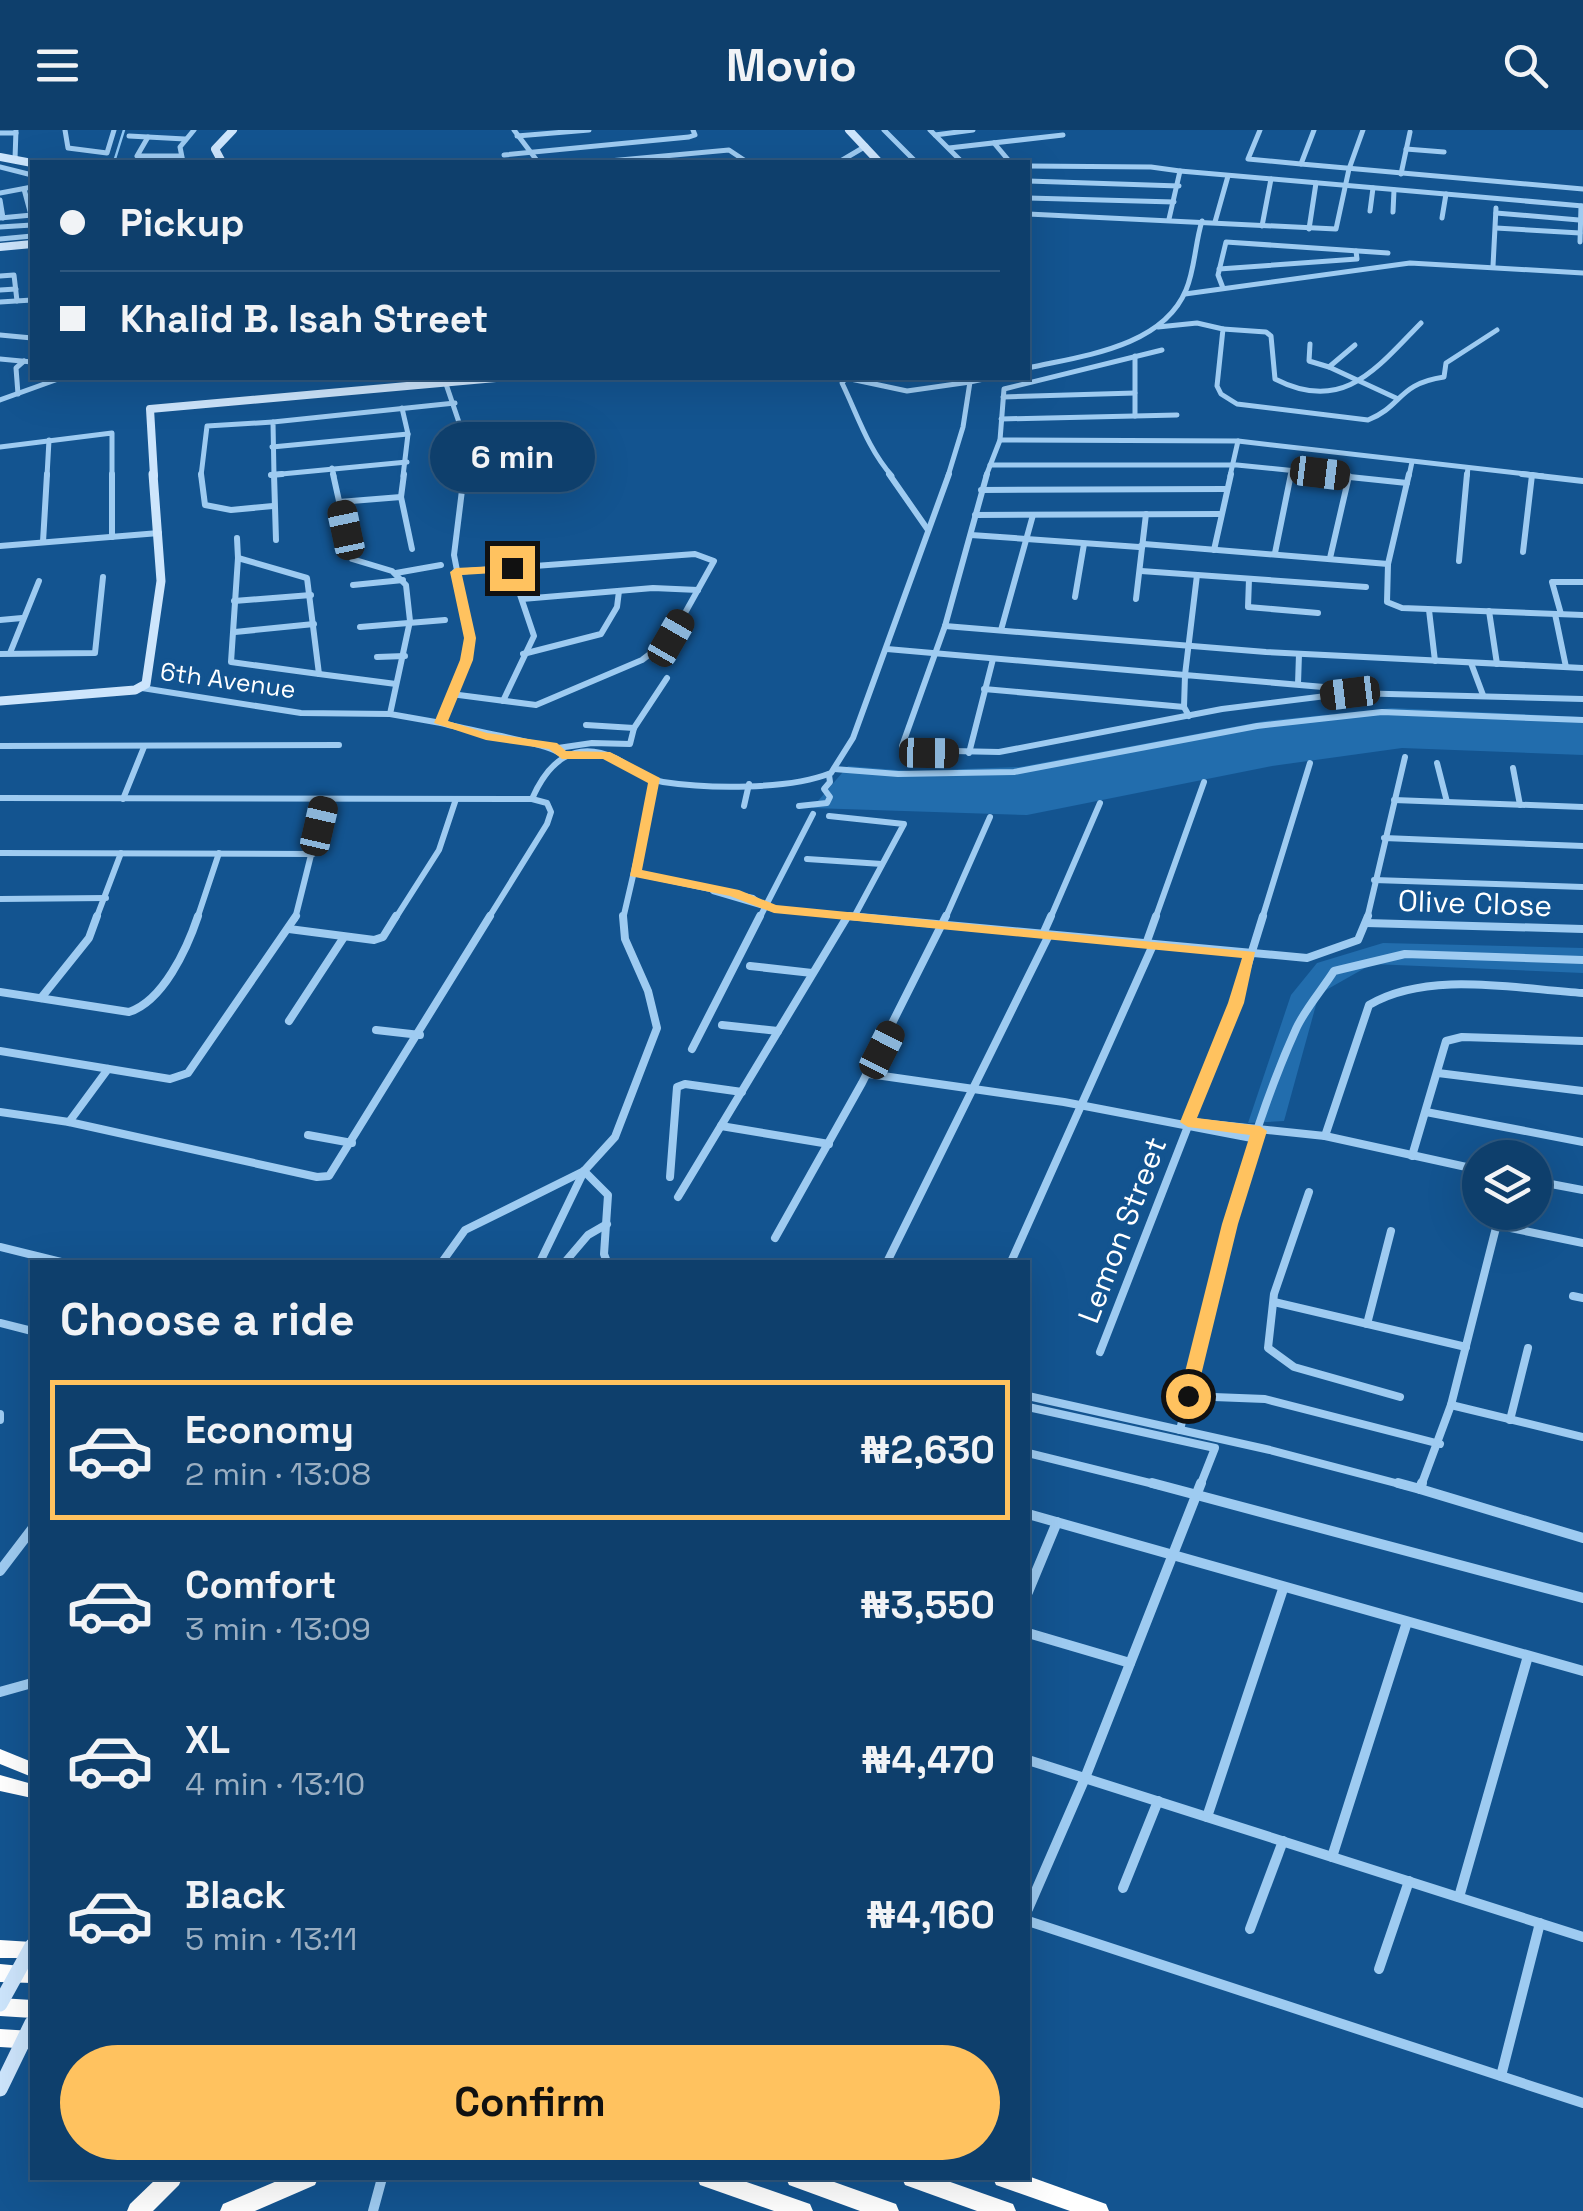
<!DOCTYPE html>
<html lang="en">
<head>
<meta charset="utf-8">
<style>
	:root { --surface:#0e3f6c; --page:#1c4a74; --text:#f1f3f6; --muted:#9bafc2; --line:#2e587f; --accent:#ffc25f }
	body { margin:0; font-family:"Space Grotesk",sans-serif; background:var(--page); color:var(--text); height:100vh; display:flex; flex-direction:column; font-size:38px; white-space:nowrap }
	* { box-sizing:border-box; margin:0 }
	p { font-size:32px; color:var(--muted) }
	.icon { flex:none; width:55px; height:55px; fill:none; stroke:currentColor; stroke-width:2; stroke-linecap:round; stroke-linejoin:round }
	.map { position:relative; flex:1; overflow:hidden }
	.panel { position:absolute; left:30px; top:1130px; width:1000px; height:920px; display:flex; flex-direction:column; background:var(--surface); border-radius:0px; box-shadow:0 10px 40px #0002,0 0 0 2px var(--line) }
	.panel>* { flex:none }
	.guide { position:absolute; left:30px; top:30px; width:1000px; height:220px; border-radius:0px; box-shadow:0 10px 40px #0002,0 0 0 2px var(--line); display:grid; align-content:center; height:220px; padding:0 30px; background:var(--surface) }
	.fabs { position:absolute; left:1462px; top:1010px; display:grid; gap:20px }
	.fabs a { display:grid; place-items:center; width:90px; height:90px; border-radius:50%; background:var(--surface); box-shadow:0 10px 40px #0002,0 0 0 2px var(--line); font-size:50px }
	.end { position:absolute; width:45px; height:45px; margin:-22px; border:12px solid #ffc25f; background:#111; box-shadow:0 0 0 5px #111 }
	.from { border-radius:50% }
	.bubble { position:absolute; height:70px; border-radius:35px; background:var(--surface); box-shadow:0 10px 40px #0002,0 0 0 2px var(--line); font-size:32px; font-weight:600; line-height:70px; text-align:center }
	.car { position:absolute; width:30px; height:60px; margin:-30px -15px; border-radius:12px; box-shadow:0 0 8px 2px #0007; background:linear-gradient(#222 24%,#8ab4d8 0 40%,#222 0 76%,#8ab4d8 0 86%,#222 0) }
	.guide b { display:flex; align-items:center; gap:35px; height:95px; font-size:38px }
	.guide b+b { border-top:2px solid var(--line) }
	.guide i { width:25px; height:25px; background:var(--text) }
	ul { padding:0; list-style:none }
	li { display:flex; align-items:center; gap:30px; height:140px; margin:0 20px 15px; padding:0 10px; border:5px solid transparent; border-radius:0px }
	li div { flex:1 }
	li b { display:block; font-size:38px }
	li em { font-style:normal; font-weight:600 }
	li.on { border-color:var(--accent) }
	li>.icon { width:90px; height:90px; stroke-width:1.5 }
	h2 { padding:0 30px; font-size:45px; line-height:120px }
	.button { display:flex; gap:20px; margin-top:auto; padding:20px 30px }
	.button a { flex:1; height:115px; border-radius:60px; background:var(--accent); color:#111; font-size:40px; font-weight:600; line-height:115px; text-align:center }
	header { display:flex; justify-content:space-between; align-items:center; height:130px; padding:0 30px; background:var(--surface); font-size:45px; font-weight:600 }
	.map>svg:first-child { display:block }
</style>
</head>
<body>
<header><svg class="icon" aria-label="menu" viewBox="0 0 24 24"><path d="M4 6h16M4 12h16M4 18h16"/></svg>Movio<svg class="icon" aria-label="search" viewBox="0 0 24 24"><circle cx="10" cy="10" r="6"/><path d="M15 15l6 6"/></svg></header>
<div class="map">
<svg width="1583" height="2081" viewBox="0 0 1583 2081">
	<rect width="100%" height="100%" fill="#135490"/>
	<g fill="#226dad">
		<polygon points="1392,578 1583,587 1583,625 1402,618 1272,636 1027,685 812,678 848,636 909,641 1020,637 1265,591"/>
		<polygon points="1383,813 1583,818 1583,843 1372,834 1319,864 1284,991 1248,993 1291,865 1317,833"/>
	</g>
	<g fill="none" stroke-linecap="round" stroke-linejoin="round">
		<polyline stroke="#90c8f5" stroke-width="2.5" points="114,32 124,0"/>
		<g stroke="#9ecbf1" stroke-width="5">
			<polyline points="65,0 68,18 107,23 114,0"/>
			<polyline points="514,0 538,32"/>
			<polyline points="884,0 916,32"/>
			<polyline points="930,0 962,32"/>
			<polyline points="1260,0 1248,29 1301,34"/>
			<polyline points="1314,0 1301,34 1583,59"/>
			<polyline points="0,3 16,3"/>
			<polyline points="935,5 973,0"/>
			<polyline points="129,6 185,9"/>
			<polyline points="517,6 589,0"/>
			<polyline points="148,7 137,26 179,26"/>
			<polyline points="994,13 1010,32"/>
			<polyline points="949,18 1063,5"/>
			<polyline points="1406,19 1444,22"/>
			<polyline points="504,25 689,7 695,5 693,0"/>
			<polyline points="15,29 16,0"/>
			<polyline points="183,32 180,17 194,0"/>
			<polyline points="598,32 729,20 747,32"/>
			<polyline points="839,32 866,16"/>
			<polyline points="1028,36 1151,37 1180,41"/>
			<polyline points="0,37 32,45"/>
			<polyline points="1401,44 1410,2"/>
			<polyline points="1028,51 1179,56"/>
			<polyline points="24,59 31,85"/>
			<polyline points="0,63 32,57"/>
			<polyline points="1028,68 1174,72"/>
			<polyline points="0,70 3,88"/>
			<polyline points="1370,81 1373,58"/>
			<polyline points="1393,82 1394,60"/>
			<polyline points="1496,83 1579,90"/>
			<polyline points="1028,84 1336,99 1349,39 1363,0"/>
			<polyline points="0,88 32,85"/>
			<polyline points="1442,88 1446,64"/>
			<polyline points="1169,89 1180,41 1583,76"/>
			<polyline points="1215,92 1228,46"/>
			<polyline points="1262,96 1271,49"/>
			<polyline points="0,97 32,95"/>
			<polyline points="1496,98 1580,103"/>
			<polyline points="1309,99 1316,53"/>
			<polyline points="0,109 32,106"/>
			<polyline points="1580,112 1581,76"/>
			<polyline points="1493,136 1496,78"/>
			<polyline points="1219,139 1357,129 1356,121"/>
			<polyline points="0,146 14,145 17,171"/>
			<polyline points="1223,158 1218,145 1226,112 1388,123"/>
			<polyline points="0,160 16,159"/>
			<polyline points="1185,164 1410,133 1583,143"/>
			<polyline points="0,172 32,170"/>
			<polyline points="32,180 32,189"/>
			<path d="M1158,197L1197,193L1223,199L1217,256L1221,264L1237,274L1368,290C1403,276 1397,254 1444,247L1446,233L1497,200"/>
			<path d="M1223,199L1266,202L1271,206L1275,249C1343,284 1376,239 1421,193"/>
			<polyline points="0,205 32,208"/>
			<polyline points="1310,214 1309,231 1329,237"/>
			<polyline points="1355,215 1329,237 1396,268"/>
			<polyline points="1135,226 1135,286"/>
			<polyline points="0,229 32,232"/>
			<path d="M1028,238C1080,226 1162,218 1186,160C1195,139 1195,113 1202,91"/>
			<polyline points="446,254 467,316 463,346"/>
			<polyline points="18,264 16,238 24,231"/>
			<polyline points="1003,267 1135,263"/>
			<polyline points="0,270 61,248"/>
			<polyline points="402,278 408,304 403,346"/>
			<polyline points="1001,289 1177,285"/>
			<polyline points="1000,310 1238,311 1543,346"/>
			<polyline points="0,317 112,303 112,346"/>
			<polyline points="272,317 408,304"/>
			<polyline points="990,335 1237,335 1345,346"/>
			<polyline points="332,338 334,346"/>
			<polyline points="271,345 407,332"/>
			<polyline points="47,346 49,310"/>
			<polyline points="201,346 207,296 273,292"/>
			<polyline points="274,346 273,292 455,273"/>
			<path d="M892,346C868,319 858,286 842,253L846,248L907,261L970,252"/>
			<polyline points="948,346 963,297 970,252 988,248"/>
			<polyline points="986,346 1000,310 1004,259 1162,220"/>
			<polyline points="1230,346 1238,311"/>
			<polyline points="1291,346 1292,340"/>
			<polyline points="1409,346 1412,332"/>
			<polyline points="1467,346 1468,338"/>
		</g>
		<g stroke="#9ecbf1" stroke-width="6">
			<polyline points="112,344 112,407"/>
			<polyline points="201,344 205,375 231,380 273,376"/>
			<polyline points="274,344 276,410"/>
			<polyline points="333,344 352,429 392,441 406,455 410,491 390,584 441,593"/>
			<polyline points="404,344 401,367 412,419"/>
			<path d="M464,344L454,425L470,507L466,530L441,593C466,600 550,613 562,625"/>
			<polyline points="889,344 928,400"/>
			<polyline points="987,344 945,496 902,616 906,620 999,622 1222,579 1350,563 1583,569"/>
			<polyline points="1321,344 1407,353"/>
			<polyline points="1409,344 1388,434 1387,472 1402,478 1583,485"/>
			<polyline points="1522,344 1583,351"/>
			<polyline points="271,345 282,344"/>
			<polyline points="981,360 1225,359"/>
			<polyline points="339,372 401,367"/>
			<polyline points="975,385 1220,384"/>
			<polyline points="971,405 1139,417 1144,414 1388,434"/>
			<polyline points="237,408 238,428"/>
			<polyline points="43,412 47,344"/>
			<polyline points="0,416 159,403"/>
			<polyline points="1214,420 1231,344"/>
			<polyline points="1523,422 1532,345"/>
			<polyline points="1275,423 1291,344"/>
			<polygon points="238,428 307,448 319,544 231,532"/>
			<polyline points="1330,428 1349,346"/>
			<polyline points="1459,431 1467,344"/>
			<polyline points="1141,441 1366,457"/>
			<polyline points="396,443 441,435"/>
			<polyline points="1249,449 1248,477 1318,483"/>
			<polyline points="353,455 403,450"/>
			<polyline points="1075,467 1084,414"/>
			<polyline points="522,469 653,458 698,460"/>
			<polyline points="1136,469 1146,384"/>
			<polyline points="234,471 311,465"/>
			<polyline points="1429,480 1435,531"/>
			<polyline points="1489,481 1497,534"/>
			<polyline points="1555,484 1566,537"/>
			<polyline points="1561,484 1552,452 1583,452"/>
			<polyline points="0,490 22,488"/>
			<polyline points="945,496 1266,522 1583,538"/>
			<polyline points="360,497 445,490"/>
			<polyline points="1001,500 1033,385"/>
			<polyline points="235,502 314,494"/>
			<polyline points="887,519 1185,545 1197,445"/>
			<polyline points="10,523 39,451"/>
			<polyline points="0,524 95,523 103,447"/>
			<polyline points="523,524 601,504 617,477 619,461"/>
			<polyline points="377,527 405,526"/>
			<polyline points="1471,533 1483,565"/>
			<polyline points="319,544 396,554"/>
			<polyline points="1298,554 1299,524"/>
			<polyline points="142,558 301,583 390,584"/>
			<polyline points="984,559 1184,577"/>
			<polyline points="451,564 536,575 642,530 671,508 714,431 695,424 455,442"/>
			<polyline points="503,571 534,506 511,438"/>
			<polyline points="1189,586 1184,577 1185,545 1358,560"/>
			<polyline points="586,595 634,598"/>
			<polyline points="0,616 339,615"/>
			<polyline points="558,618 592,613 630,614 634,598 667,548"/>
			<polyline points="969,623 993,529"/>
			<polyline points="1437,633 1447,672"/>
			<polyline points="1513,638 1520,675"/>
			<polyline points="834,639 898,644 1014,642 1257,596 1382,582 1583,590"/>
			<polyline points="0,668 532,669 547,673 551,682 547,694 488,789"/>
			<polyline points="123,669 144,617"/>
			<path d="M532,669C548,632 574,609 615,628C631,636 644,649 663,652C709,659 788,660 831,643L853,608L949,344"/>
			<polyline points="1394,670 1583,677"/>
			<polyline points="744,676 749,654"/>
			<polyline points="799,676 827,673 830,667 824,659 830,652 829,645"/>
			<polyline points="829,686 904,694 854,787"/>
			<polyline points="1384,708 1583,716"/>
			<polyline points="0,723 313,724"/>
			<polyline points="807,729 882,734"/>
			<polyline points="635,743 753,768 764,777"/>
			<polyline points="1374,750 1583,757"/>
			<polyline points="713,761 774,779 875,789"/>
			<polyline points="0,769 106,768"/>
			<polyline points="96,789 121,723"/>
			<polyline points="197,789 219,723"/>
			<polyline points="295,789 325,669"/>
			<polyline points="395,789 439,720 456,669"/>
			<polyline points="623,789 655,651"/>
			<polyline points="759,789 813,684"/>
			<polyline points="945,789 990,687"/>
			<polyline points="1050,789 1100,673"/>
			<polyline points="1155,789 1204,652"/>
			<polyline points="1262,789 1310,633"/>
			<polyline points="1367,789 1405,627"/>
		</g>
		<g stroke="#9ecbf1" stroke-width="8">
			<polyline points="849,786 1307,828 1358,810 1368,786"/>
			<polyline points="1366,793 1583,799"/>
			<polyline points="289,799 374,810 383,807 396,786"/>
			<polyline points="1043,804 1051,786"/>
			<polyline points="1146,814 1156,786"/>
			<polyline points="750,836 812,843"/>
			<path d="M0,862L129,882C163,871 187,819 198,786"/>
			<polyline points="41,868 89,808 97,786"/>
			<polyline points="289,891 344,807"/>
			<polyline points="722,895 778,901"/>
			<polyline points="376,900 420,905"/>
			<polyline points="692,919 760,786"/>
			<polyline points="0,921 170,949 188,943 296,786"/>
			<polyline points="1438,943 1583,961"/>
			<polyline points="869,944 1064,972 1257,1009"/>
			<polyline points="0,982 69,992 317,1047 329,1046 490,786"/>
			<polyline points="1426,982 1583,1012"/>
			<polyline points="69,992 108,939"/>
			<polyline points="1192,992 1325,1006 1480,1040"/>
			<polyline points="721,996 829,1014"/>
			<polyline points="308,1005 352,1013"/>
			<path d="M1325,1006L1369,875C1428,840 1517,859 1583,863"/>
			<polyline points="1412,1026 1446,911 1462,907 1583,911"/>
			<polyline points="670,1047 677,957 685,954 742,962"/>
			<polyline points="1535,1051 1583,1060"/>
			<polyline points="1309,1062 1274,1164 1268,1218 1294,1237 1400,1267"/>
			<polyline points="678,1067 847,787"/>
			<polyline points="1496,1095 1583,1113"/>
			<polyline points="775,1108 862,953 946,786"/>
			<polyline points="0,1117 61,1132"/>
			<polyline points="442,1132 465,1100 584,1041"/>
			<polyline points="540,1132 584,1041"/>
			<polyline points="565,1132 588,1105 607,1094"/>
			<polyline points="607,1132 604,1124 608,1065 584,1041 615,1007 657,898 648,861 625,809 623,786"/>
			<polyline points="887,1132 1049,805"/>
			<polyline points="1011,1132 1153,815"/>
			<polyline points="1573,1166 1583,1168"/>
			<polyline points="1274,1172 1466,1217"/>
			<polyline points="0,1193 32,1201"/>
			<polyline points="1367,1194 1391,1101"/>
			<polyline points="1100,1222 1236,873 1263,786"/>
			<polyline points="1028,1266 1270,1320 1407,1356"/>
			<polyline points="1188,1266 1265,1269 1440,1314"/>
			<polyline points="1451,1275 1583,1307"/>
			<polyline points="1028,1277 1215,1318 1200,1356"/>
			<polyline points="0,1284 0,1290"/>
			<polyline points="1510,1290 1528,1218"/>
			<path d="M1180,1300C1212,1166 1239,1025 1296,899C1305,879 1322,860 1334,841L1405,824L1583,830"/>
			<polyline points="1028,1323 1162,1356"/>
			<polyline points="1421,1356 1451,1275 1500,1082"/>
		</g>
		<g stroke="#9ecbf1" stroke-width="10">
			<polyline points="1152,1353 1583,1468"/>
			<polyline points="1398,1353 1420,1359 1422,1353"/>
			<polyline points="1420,1359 1583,1408"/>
			<polyline points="1028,1384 1583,1541"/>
			<polyline points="0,1441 32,1399"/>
			<polyline points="1028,1462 1057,1392"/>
			<polyline points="1028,1503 1130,1533"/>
			<polyline points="0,1562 32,1553"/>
			<polyline points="1028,1630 1583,1807"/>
			<polyline points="1207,1687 1283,1459"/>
			<polyline points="1332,1727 1407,1492"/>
			<polyline points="1123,1758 1158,1671"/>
			<polyline points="1459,1767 1528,1526"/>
			<polyline points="1028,1779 1085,1648 1201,1353"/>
			<polyline points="1028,1791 1583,1973"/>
			<polyline points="1250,1799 1283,1711"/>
			<polyline points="1379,1839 1409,1751"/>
			<polyline points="1501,1946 1540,1793"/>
			<polyline points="373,2081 382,2048"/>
		</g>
		<g stroke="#cde5fc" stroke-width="8">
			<polyline points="849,0 879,32"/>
			<polyline points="0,27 32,33"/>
			<polyline points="222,32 215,19 233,0"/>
			<polyline points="0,117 32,114"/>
			<polyline points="154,346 150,279 496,248"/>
		</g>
		<polyline stroke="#cde5fc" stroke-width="9" points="0,571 135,560 146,554 161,451 153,344"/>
		<g fill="#fff" fill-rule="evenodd">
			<polygon points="0,1619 32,1632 32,1647 0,1634"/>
			<polygon points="0,1645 32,1654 32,1668 0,1661"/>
			<polygon points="0,1810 32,1812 32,1828 0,1828"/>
			<polygon points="0,1834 32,1837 32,1853 0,1852"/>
			<polygon points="0,1868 32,1870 32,1888 0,1886"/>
			<polygon points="0,1899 32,1901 32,1919 0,1917"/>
			<polygon points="1028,2046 1106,2074 1109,2081 1070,2081 996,2055 993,2048"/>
			<polygon points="157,2048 182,2048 179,2055 153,2081 127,2081 130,2074"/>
			<polygon points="284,2048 318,2048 315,2055 255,2081 220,2081 223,2074"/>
			<polygon points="697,2048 735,2048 810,2074 813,2081 774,2081 700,2055"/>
			<polygon points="786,2048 823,2048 896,2074 899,2081 860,2081 789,2055"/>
			<polygon points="902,2048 939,2048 1013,2074 1016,2081 977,2081 905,2055"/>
		</g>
		<g stroke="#cde5fc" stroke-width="15">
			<polyline points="0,1874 32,1816"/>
			<polyline points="0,1959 32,1893"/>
		</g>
	</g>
	<polygon fill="#ffc25f" points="516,435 512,442 462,445 476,508 473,530 448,591 487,603 557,613 566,621 610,622 660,648 642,740 739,760 776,775 1255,822 1244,873 1197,988 1260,996 1267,1001 1238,1094 1195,1270 1188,1272 1179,1266 1222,1094 1250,1005 1188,997 1180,992 1228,873 1242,828 774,783 730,766 630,746 648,653 603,629 562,629 549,619 486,610 434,593 460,530 464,508 450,442 456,438"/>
	<g text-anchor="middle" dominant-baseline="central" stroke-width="9" stroke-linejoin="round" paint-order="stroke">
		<g font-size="25" fill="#fff" stroke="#135490">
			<text transform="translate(228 550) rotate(8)">6th Avenue</text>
		</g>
		<g font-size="30" fill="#fff" stroke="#135490">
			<text transform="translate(1475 773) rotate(2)">Olive Close</text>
			<text transform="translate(1122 1100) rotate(-69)">Lemon Street</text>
		</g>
	</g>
</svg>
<div class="fabs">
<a><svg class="icon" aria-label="layers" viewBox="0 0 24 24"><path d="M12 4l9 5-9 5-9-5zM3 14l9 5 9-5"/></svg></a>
</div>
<i class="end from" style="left:1188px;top:1266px"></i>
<i class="end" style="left:512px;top:438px"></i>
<div class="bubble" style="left:430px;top:292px;width:165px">6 min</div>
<i class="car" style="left:1320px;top:343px;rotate:97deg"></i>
<i class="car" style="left:346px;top:400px;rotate:348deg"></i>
<i class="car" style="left:671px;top:508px;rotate:30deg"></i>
<i class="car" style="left:1350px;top:563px;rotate:263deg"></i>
<i class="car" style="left:929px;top:623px;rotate:91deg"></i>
<i class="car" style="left:319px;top:696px;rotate:13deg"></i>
<i class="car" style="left:882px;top:920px;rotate:27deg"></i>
<div class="guide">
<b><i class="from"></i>Pickup</b>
<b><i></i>Khalid B. Isah Street</b>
</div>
<section class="panel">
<h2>Choose a ride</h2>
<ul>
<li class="on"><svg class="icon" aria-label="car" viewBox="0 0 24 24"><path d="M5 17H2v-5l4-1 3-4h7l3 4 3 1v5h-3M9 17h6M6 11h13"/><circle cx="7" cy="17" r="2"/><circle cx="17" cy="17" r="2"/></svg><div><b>Economy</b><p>2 min · 13:08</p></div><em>₦2,630</em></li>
<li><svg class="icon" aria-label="car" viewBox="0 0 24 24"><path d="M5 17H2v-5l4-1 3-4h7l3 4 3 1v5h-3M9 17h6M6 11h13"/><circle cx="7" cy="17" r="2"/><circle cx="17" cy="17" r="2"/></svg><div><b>Comfort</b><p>3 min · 13:09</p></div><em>₦3,550</em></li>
<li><svg class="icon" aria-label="car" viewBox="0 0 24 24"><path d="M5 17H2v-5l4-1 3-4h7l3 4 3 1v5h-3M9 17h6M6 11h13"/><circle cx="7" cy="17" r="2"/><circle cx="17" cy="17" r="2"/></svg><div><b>XL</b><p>4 min · 13:10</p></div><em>₦4,470</em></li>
<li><svg class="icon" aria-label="car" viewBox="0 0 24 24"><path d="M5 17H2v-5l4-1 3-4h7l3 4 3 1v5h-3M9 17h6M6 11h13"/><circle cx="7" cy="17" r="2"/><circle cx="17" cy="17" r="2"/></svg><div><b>Black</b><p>5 min · 13:11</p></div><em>₦4,160</em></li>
</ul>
<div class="button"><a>Confirm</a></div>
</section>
</div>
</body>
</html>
